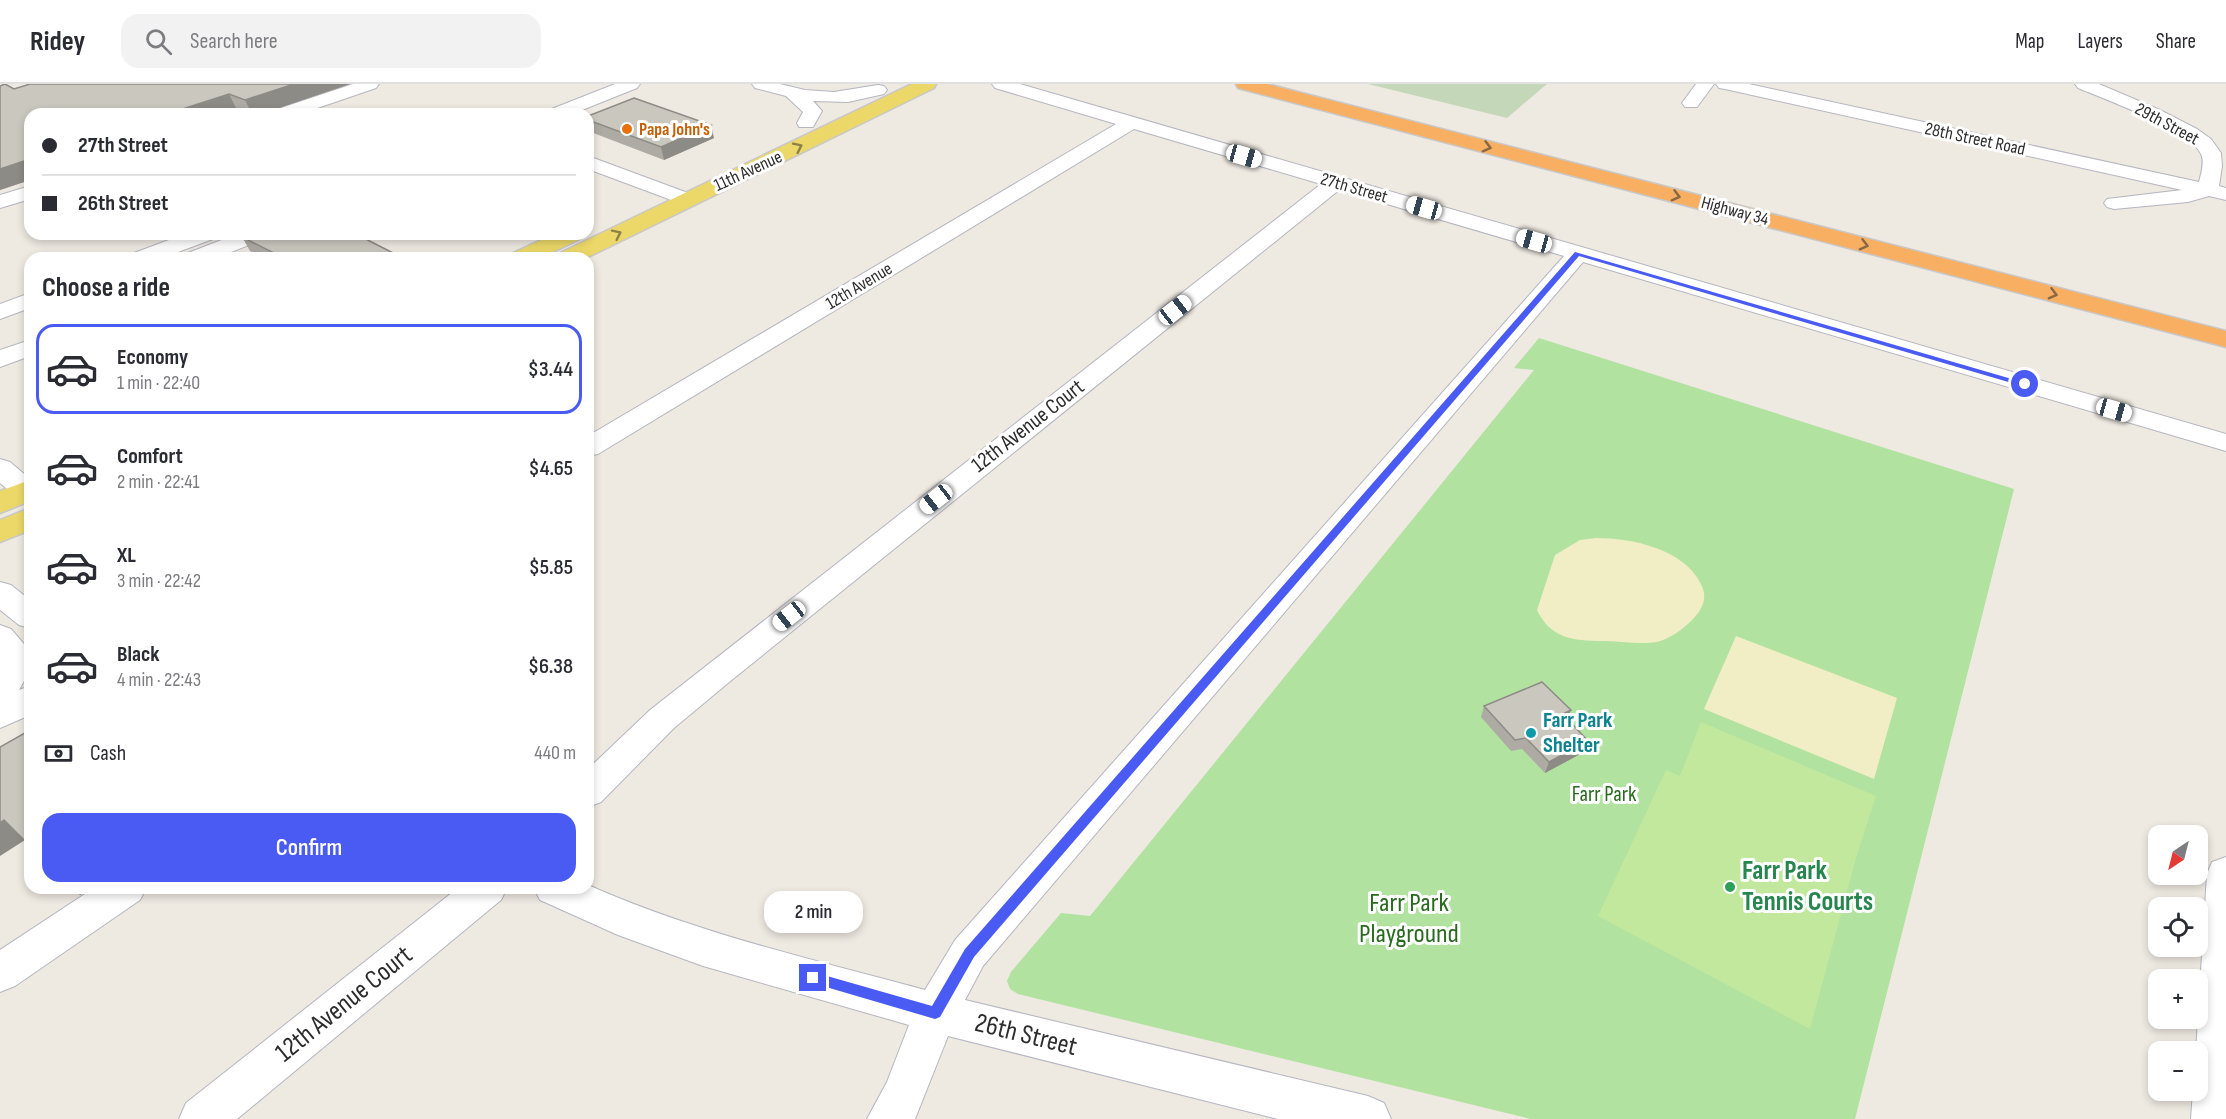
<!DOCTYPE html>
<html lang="en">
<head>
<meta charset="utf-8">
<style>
	:root { --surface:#fff; --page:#f2f2f3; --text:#2b2b33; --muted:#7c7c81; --line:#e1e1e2; --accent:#495bf3 }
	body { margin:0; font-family:"Sofia Sans Condensed",sans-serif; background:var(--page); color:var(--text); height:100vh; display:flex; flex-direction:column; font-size:22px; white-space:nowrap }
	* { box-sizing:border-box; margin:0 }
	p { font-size:20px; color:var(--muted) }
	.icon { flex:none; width:33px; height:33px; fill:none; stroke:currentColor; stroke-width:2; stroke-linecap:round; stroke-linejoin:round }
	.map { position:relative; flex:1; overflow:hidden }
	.panel { position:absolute; left:24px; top:168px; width:570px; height:642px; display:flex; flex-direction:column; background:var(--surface); border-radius:18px; box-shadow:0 3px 9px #0003 }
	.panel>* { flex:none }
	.top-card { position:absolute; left:24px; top:24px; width:570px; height:132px; border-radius:18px; box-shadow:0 3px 9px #0003; display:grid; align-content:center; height:132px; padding:0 18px; background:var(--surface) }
	.needle { width:39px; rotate:215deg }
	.fabs { position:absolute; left:2148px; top:741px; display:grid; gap:12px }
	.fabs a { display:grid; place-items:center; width:60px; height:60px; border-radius:12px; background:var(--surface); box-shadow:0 3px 9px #0003; font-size:30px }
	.end { position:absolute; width:27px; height:27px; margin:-14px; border:8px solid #495bf3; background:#fff; box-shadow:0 0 0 3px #fff }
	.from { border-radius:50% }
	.bubble { position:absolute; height:42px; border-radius:18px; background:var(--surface); box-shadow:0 3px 9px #0003; font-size:20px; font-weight:600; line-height:42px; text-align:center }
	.car { position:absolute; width:18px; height:36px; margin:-18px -9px; border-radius:8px; box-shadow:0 0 4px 2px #0007; background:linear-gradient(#fff 24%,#345 0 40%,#fff 0 76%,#345 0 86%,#fff 0) }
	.top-card b { display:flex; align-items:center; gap:21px; height:57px; font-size:22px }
	.top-card b+b { border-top:2px solid var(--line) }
	.top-card i { width:15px; height:15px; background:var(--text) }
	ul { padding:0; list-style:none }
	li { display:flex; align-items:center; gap:18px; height:90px; margin:0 12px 9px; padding:0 6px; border:3px solid transparent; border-radius:18px }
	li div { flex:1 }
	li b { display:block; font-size:22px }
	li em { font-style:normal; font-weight:600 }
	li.active { border-color:var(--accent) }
	li>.icon { width:54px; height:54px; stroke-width:1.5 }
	h2 { padding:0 18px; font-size:27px; line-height:72px }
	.pay { display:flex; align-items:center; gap:15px; height:66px; padding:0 18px; font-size:22px }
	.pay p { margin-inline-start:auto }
	.button { display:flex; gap:12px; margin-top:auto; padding:12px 18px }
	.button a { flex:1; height:69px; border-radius:18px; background:var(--accent); color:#fff; font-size:24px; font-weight:600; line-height:69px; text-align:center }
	header { display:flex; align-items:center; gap:36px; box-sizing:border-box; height:84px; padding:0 30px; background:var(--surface); border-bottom:2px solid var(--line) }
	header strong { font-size:28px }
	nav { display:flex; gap:33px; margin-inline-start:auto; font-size:21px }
	.search { width:420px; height:54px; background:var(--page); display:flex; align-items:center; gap:15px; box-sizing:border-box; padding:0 21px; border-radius:18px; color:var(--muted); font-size:22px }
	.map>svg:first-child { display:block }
</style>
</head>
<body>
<header>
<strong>Ridey</strong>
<div class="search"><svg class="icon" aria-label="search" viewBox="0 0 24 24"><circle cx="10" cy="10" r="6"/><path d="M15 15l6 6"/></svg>Search here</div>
<nav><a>Map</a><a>Layers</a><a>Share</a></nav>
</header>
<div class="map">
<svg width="2226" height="1035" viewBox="0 0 2226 1035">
	<rect width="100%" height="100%" fill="#eee9e1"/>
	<polygon fill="#b1e2a0" points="1539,254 2014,405 1855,1035 1531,1035 1018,910 1010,905 1007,897 1011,888 1061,829 1090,832 1534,286 1514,284"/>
	<g fill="#f1eec6">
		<path d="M1596,454C1632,454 1684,465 1701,500C1708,514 1703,525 1692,536C1683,545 1670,555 1657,558C1640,561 1619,557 1602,557C1573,557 1550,554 1537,526L1555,471L1580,456Z"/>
		<polygon points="1736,552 1897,614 1874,695 1704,625"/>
	</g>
	<polygon fill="#c5d7b9" points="1368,0 1547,0 1507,34"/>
	<polygon fill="#c2e89d" points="1701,638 1876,712 1856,774 1810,945 1598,832 1666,686 1680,692"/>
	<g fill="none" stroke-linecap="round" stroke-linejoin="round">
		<g stroke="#b4b6c0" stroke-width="2">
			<g id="minor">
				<polygon points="353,0 379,0 376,4 300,30 273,30 275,26"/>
				<polygon points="615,0 640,0 637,4 572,30 547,30 549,26"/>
				<polygon points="752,0 780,0 805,6 834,8 878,1 884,2 887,6 884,10 848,18 813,17 822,27 813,43 799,43 797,39 803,28 786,12 755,4"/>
				<path d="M992,0H1020L2226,350V367L1583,178L983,882L965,916L1368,1012L1384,1019L1391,1035H1278L948,952L915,1035H867L887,998L909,941L703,882L618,851L540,816L534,804H588V801C696,849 811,875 925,906L955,856L1564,172L1339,106L728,599L674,644L601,718L588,723V685L650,626L1321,100L1134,45L598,370L588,372V352L1116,40L995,4Z"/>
				<polygon points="1696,0 1714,0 1697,23 1685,23 1682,19"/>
				<path d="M1716,0H1749L2199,98C2201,90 2205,78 2201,70C2192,47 2102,14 2078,4L2075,0H2099L2160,26L2197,45L2211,55L2221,69L2222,82L2219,102L2226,104V116L2209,112L2188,118L2114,125L2107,123L2104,119L2107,115L2182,106L1725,5L1719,4Z"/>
				<polygon points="588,72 696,112 699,116 696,120 689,122 682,120 588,85"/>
				<polygon points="30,102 30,115 0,124 0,111"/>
				<polygon points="185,150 216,150 213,155 162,174 131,174 134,169"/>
				<polygon points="237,150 267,150 264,155 216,174 185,174 188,169"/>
				<polygon points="30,209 30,224 0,235 0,220"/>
				<polygon points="30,256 30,272 0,283 0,266"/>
				<polygon points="0,375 10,378 30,395 30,419 20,416 0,399"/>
				<polygon points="0,498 11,501 30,516 30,544 19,541 0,526"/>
				<polygon points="0,541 11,545 30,567 30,586 19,606 30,602 30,631 0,644"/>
				<polygon points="2226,773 2226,1035 2191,1035 2193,1006 2198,1006 2198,968 2196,968 2207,790 2212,778"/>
				<polygon points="94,804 146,804 140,816 15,902 0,908 0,866"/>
				<polygon points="458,804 507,804 501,816 237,1035 179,1035 186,1019"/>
			</g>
		</g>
		<g stroke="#c8c8c8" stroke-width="3">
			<g id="major">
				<polygon points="912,0 936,0 934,4 586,174 556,174 560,169"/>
				<polygon points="554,150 583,150 580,155 540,174 509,174 513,169"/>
				<polygon points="30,396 30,417 0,429 0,407"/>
				<polygon points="30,424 30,446 0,458 0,436"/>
			</g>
		</g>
		<g stroke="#c8c8c8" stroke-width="3">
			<polygon id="highway" points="1236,0 1267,0 2226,247 2226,263 1238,4"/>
		</g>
		<use href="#minor" fill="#fff" fill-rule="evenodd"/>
		<use href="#major" fill="#ecd868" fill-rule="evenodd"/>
		<use href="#highway" fill="#f8af62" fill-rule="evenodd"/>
	</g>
	<g fill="#aeaba4">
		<polygon points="30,0 350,0 261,30 247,30 237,26 225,30 30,30 30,96 0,106 14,5"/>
		<polygon points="588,32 714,54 664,76 588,47"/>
		<polygon points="242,153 373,154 368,156 395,170 397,174 263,174 250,167"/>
		<polygon points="1484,622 1568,635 1588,657 1584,668 1545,689 1522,665 1511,667 1481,633"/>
	</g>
	<g fill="#8d8b86">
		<polygon points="294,0 350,0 261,30 252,30 245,16"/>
		<polygon points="229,10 237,26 225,30 167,30"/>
		<polygon points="711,41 714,54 664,76 661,63"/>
		<polygon points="30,75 30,96 0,106 0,85"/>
		<polygon points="351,150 371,150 373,154 357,161"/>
		<polygon points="395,170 397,174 385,174"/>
		<polygon points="1571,626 1567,637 1563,630"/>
		<polygon points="1588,657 1584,668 1545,689 1549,678"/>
		<polygon points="4,736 25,756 0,772 0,739"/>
		<polygon points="73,804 90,804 80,811"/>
	</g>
	<g fill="#cac7bf" stroke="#8d8b86" stroke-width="1.5">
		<polygon points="5,0 14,5 30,0 294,0 245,16 229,10 167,30 30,30 30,75 0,85 0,2"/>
		<polygon points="634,14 711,41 661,63 588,36 588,32"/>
		<polygon points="251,150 356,150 395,170 385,174 284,174 242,153"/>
		<polygon points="1542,598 1571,626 1563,630 1588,657 1549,678 1526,654 1515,656 1484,622"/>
		<polygon points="30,646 30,762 4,736 0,739 0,663"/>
	</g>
	<defs><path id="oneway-chevron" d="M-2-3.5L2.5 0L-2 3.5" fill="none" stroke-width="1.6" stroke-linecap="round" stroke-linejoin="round" transform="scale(1.5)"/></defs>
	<g stroke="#8c824a">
		<use href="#oneway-chevron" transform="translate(798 63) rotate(-26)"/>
		<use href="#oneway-chevron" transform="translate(617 150) rotate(-26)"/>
	</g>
	<g stroke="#886845">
		<use href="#oneway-chevron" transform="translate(1487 63) rotate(15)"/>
		<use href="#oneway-chevron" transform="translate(1676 112) rotate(15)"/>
		<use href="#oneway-chevron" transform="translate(1864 161) rotate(15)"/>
		<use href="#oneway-chevron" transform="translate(2053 210) rotate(15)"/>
	</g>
	<polygon fill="#495bf3" points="1575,168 2029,300 2022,302 1579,172 974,873 940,933 935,935 809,898 807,894 809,890 813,888 932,922 965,865"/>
	<circle fill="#e8710a" stroke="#fff" stroke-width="2" cx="627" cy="45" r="6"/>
	<circle fill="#0f9aa8" stroke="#fff" stroke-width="2" cx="1531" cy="649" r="6"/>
	<circle fill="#2e9e5b" stroke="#fff" stroke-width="2" cx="1730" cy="803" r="6"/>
	<g text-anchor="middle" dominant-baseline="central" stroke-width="6" stroke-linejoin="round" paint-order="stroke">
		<g font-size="18" fill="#2d2d2d" stroke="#fff">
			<text transform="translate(2167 40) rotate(28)">29th Street</text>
			<text transform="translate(1975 55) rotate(12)">28th Street Road</text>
			<text transform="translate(748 87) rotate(-25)">11th Avenue</text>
			<text transform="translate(1354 104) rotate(16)">27th Street</text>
			<text transform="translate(1735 127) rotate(15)">Highway 34</text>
			<text transform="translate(859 202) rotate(-31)">12th Avenue</text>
		</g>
		<g font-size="18" font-weight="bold" fill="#c56008" stroke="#fff" text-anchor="start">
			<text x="639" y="45">Papa John's</text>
		</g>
		<g font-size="22" fill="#2d2d2d" stroke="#fff">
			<text transform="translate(1028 342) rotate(-38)">12th Avenue Court</text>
		</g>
		<g font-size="22" font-weight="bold" fill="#0d838f" stroke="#fff" text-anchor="start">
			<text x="1543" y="636">Farr Park<tspan x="1543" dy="25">Shelter</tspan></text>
		</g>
		<g font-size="22" fill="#286a1e" stroke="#fff">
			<text x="1604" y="710">Farr Park</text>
		</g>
		<g font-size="27" font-weight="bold" fill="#27864d" stroke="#fff" text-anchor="start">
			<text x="1742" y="787">Farr Park<tspan x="1742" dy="31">Tennis Courts</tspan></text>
		</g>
		<g font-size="27" fill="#286a1e" stroke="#fff">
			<text x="1409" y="819">Farr Park<tspan x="1409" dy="31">Playground</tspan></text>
		</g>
		<g font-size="27" fill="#2d2d2d" stroke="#fff">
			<text transform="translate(344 920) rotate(-39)">12th Avenue Court</text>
			<text transform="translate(1026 951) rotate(14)">26th Street</text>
		</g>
	</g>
</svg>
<div class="fabs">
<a><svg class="needle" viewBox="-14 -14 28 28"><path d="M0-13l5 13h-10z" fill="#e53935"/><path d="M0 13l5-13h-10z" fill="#7c7c81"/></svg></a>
<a><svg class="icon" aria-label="locate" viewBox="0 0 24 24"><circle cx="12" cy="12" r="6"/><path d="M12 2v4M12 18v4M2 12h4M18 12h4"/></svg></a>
<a>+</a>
<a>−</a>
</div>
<i class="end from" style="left:2025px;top:300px"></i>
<i class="end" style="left:813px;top:894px"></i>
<div class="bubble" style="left:764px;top:807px;width:99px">2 min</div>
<i class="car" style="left:1244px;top:72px;rotate:106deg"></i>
<i class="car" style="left:1424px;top:124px;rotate:286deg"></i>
<i class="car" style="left:1534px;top:157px;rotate:286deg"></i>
<i class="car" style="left:1175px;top:226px;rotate:52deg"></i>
<i class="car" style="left:2114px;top:326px;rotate:106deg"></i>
<i class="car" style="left:936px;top:415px;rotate:232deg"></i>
<i class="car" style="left:789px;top:532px;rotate:232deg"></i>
<div class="top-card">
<b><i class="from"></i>27th Street</b>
<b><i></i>26th Street</b>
</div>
<section class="panel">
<h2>Choose a ride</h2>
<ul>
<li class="active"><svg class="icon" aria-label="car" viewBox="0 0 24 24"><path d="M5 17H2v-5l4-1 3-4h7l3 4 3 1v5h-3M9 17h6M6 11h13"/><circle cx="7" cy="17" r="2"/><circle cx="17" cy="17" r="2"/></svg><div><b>Economy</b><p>1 min · 22:40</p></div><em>$3.44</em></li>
<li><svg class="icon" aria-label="car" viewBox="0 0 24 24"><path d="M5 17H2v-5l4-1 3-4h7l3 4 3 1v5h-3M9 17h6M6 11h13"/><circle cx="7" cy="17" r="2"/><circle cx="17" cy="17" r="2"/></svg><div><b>Comfort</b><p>2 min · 22:41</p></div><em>$4.65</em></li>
<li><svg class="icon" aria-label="car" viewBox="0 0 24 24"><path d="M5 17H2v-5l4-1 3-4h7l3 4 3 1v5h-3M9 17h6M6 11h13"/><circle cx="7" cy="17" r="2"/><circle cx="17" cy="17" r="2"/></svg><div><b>XL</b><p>3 min · 22:42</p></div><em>$5.85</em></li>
<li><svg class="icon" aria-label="car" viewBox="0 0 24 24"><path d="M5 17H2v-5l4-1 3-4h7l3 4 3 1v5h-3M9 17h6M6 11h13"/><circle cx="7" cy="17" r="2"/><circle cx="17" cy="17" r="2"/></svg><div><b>Black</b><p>4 min · 22:43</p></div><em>$6.38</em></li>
</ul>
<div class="pay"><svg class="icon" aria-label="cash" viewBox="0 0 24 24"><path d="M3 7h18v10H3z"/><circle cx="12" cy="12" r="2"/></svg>Cash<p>440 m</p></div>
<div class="button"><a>Confirm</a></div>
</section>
</div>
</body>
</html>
